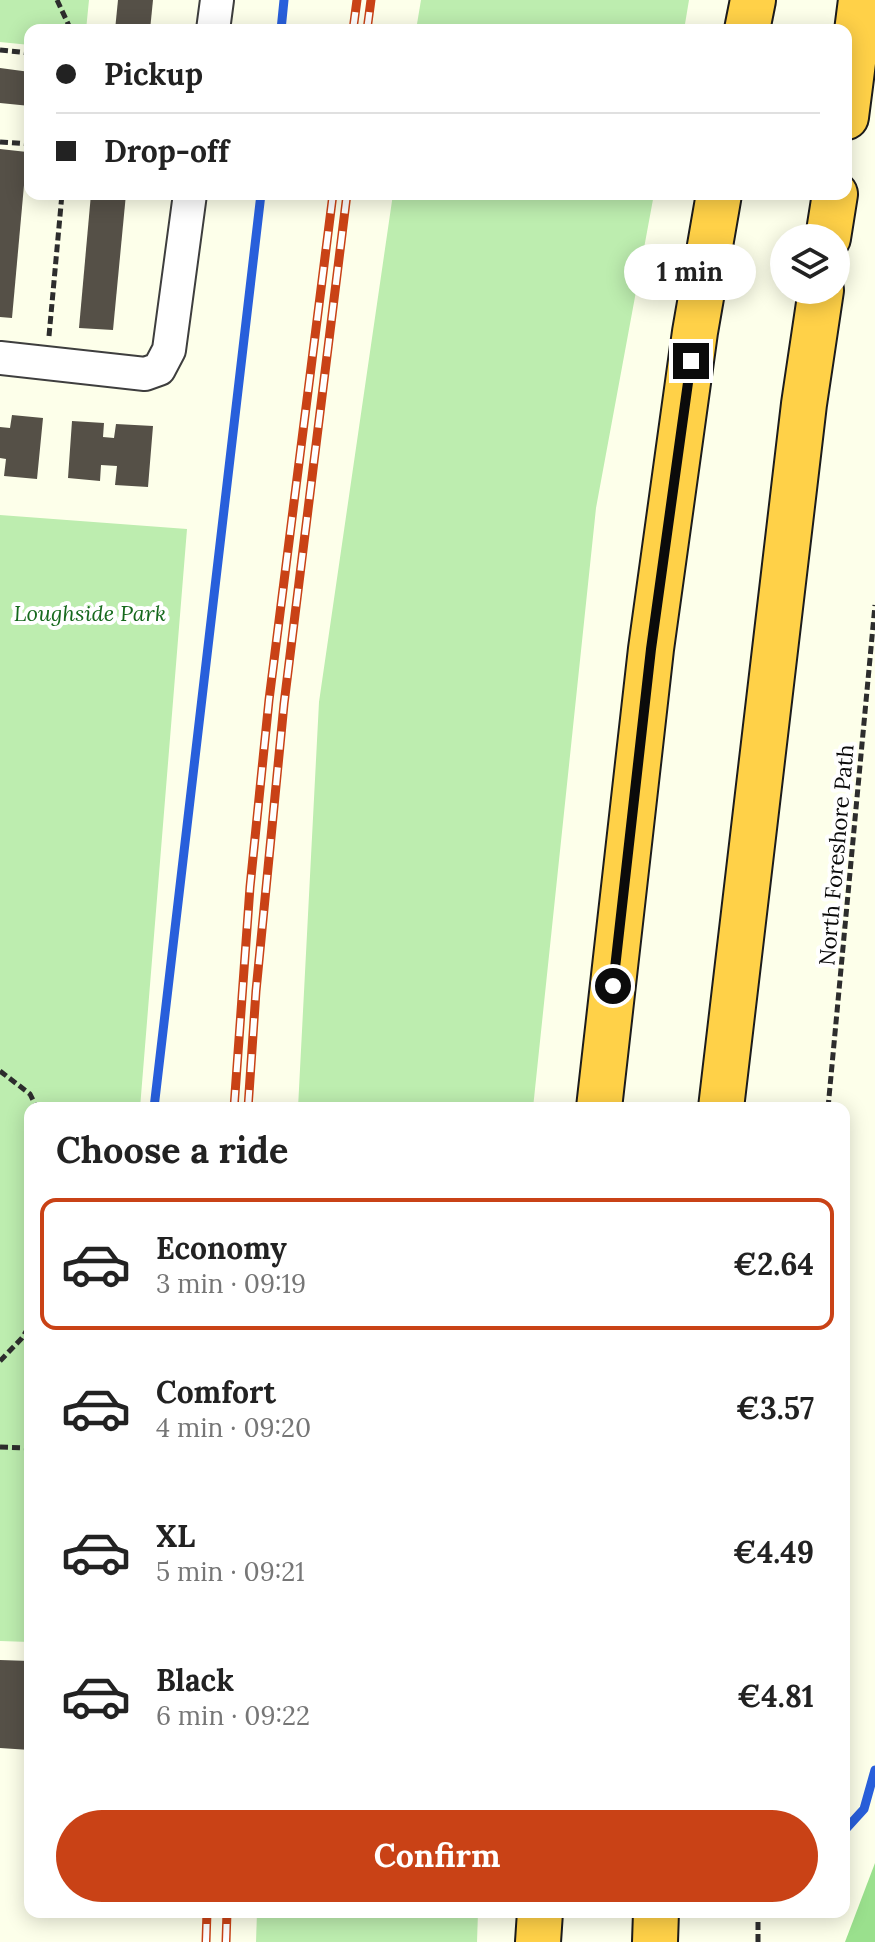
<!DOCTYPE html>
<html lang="en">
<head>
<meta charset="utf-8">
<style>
	:root { --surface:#fff; --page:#f2f2f2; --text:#222; --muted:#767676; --line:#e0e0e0; --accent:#c94216 }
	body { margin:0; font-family:Lora,serif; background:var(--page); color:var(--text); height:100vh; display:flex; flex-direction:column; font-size:30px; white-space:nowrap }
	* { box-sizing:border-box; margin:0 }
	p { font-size:26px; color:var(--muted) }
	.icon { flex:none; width:44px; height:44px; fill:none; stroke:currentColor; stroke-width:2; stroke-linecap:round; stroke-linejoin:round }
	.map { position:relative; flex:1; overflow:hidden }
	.side { position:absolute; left:24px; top:1102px; width:826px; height:816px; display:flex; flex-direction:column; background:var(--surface); border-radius:16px; box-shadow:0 4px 20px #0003 }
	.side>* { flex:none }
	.guide { position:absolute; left:24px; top:24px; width:828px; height:176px; border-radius:16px; box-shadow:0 4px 20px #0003; display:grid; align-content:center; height:176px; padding:0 32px; background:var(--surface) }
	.tools { position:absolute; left:770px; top:224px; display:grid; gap:16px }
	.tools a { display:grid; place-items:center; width:80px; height:80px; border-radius:50%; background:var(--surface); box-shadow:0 4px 20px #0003; font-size:40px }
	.end { position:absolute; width:36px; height:36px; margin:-18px; border:10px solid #0b0b0b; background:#fff; box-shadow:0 0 0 4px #fff }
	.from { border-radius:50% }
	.bubble { position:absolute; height:56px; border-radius:28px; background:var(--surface); box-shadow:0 4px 20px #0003; font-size:26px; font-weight:700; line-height:56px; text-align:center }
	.guide b { display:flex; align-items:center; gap:28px; height:76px; font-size:30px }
	.guide b+b { border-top:2px solid var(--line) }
	.guide i { width:20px; height:20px; background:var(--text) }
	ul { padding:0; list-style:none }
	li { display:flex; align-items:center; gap:24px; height:132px; margin:0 16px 12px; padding:0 16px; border:4px solid transparent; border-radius:16px }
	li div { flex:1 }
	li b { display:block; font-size:30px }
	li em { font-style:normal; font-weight:700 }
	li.active { border-color:var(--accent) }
	li>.icon { width:72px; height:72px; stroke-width:1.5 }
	h2 { padding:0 32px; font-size:36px; line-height:96px }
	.primary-button { display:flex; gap:16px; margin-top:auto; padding:16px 32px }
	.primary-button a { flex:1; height:92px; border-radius:48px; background:var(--accent); color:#fff; font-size:32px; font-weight:700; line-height:92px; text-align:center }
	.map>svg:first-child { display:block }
</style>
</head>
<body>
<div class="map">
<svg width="875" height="1942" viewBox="0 0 875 1942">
	<rect width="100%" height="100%" fill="#fdffea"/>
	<g fill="#bdedaf">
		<polygon points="0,0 89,0 86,30 30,30 30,45 0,42"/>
		<polygon points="421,0 689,0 684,30 416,30"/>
		<polygon points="393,194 654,194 596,508 533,1108 298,1108 319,702"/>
		<polygon points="0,515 187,529 140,1108 30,1108 30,1642 0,1641"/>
		<polygon points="257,1912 478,1912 477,1942 256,1942"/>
	</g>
	<polygon fill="#9ae08d" points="875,1863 875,1942 845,1942"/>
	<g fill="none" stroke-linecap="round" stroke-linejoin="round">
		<g stroke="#285fdb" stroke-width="9">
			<polyline points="281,30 284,0"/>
			<polyline points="154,1108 261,194"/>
			<polyline points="844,1831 864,1809 875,1770"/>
		</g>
	</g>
	<g fill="#555047">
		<polygon points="118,0 153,0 150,30 115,30"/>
		<polygon points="0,68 30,72 30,106 0,103"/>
		<polygon points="0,149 27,152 12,318 0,317"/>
		<polygon points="91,194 126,194 113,330 79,328"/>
		<polygon points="12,415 43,418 37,479 4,476 6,459 0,458 0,427 10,428"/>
		<polygon points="72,421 104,423 103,437 114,438 116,424 153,426 148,487 115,485 117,466 101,465 100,481 68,478"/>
		<polygon points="0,1660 30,1661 30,1750 0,1748"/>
	</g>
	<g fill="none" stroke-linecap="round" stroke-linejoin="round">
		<g stroke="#3e3e3e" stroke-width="36">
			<g id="minor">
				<polyline points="213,30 217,0"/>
				<polyline points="0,358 145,374 159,369 169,350 190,194"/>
			</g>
		</g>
		<g stroke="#1c1c1c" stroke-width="48">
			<g id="highway">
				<polyline points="747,30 753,0"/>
				<polyline points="846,117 861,0"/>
				<polyline points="828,238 835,194"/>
				<polyline points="599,1108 651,649 695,332 719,194"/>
				<polyline points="721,1108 804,404 821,290"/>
				<polyline points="538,1942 540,1912"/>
				<polyline points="655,1942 656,1912"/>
			</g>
		</g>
		<g stroke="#2d2d2d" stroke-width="5" stroke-dasharray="8 4" stroke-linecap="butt">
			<polyline points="57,0 71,30"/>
			<polyline points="0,50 30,53"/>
			<polyline points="0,142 30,144"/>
			<polyline points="49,336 62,194"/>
			<polyline points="0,1071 30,1094 37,1108"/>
			<polyline points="828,1108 875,605"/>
			<polyline points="0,1361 22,1338 30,1325"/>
			<polyline points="0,1447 30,1448"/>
			<polyline points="758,1942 758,1912"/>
		</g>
		<use href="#minor" stroke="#fff" stroke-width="32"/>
		<use href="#highway" stroke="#ffd148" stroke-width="44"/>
		<g stroke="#c94216" stroke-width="9">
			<g id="rail">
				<polyline points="353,30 357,0"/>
				<polyline points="367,30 371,0"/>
				<polyline points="234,1108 250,887 269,700 333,194"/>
				<polyline points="248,1108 256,991 284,704 347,194"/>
				<polyline points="206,1942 207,1912"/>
				<polyline points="226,1942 227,1912"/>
			</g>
		</g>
		<use href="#rail" stroke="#fff" stroke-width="6" stroke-dasharray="18" stroke-linecap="butt"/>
	</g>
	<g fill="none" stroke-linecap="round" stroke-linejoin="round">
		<polyline stroke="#0b0b0b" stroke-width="10" points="613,986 651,649 691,361"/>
	</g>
	<g text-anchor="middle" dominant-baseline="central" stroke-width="8" stroke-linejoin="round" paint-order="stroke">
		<g font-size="22" font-style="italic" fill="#16691d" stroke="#fff">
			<text x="90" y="613">Loughside Park</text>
		</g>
		<g font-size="22" fill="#0b0b0b" stroke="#fff">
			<text transform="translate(836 855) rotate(-85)">North Foreshore Path</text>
		</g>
	</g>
</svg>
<div class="tools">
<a><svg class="icon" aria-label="layers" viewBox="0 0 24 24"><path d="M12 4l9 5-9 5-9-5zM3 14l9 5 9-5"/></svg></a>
</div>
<i class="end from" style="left:613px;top:986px"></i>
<i class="end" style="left:691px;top:361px"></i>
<div class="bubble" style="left:624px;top:244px;width:132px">1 min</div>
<div class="guide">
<b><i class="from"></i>Pickup</b>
<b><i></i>Drop-off</b>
</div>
<section class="side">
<h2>Choose a ride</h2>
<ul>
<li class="active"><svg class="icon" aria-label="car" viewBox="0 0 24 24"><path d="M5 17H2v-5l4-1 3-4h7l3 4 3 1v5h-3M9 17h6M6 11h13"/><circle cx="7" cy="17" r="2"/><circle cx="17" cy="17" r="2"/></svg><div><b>Economy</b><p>3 min · 09:19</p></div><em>€2.64</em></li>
<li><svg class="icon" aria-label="car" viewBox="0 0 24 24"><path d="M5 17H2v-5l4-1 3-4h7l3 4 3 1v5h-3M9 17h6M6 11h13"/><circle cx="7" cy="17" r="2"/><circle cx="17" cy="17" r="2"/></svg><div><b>Comfort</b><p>4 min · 09:20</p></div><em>€3.57</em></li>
<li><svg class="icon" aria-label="car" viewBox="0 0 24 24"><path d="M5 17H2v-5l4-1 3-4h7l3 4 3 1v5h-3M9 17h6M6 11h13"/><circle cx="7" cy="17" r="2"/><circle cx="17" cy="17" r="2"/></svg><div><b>XL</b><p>5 min · 09:21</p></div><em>€4.49</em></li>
<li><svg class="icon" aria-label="car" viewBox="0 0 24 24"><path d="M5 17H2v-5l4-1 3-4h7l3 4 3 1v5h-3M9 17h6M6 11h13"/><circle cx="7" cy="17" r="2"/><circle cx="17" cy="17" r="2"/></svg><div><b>Black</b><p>6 min · 09:22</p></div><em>€4.81</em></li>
</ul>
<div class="primary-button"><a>Confirm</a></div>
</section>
</div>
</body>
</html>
